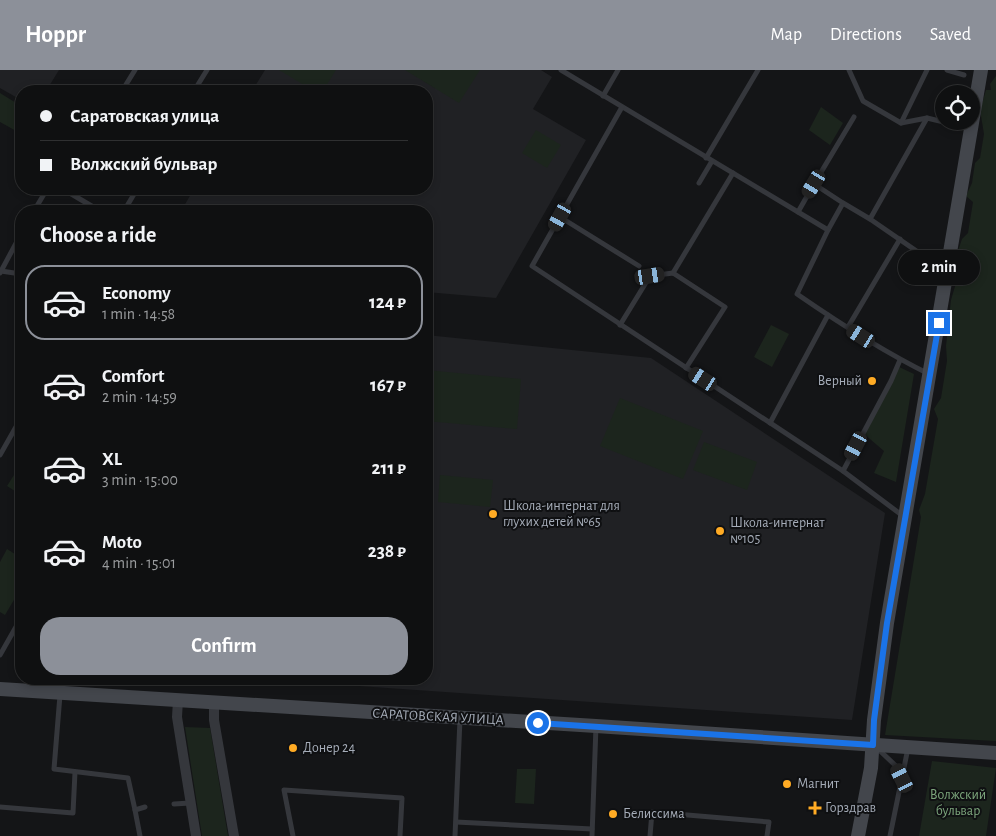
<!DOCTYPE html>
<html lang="en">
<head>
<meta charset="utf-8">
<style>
	:root { --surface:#0f1011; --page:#1d1e1f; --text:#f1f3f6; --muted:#9b9d9f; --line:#2f3031; --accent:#8c9099 }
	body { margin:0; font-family:"Alegreya Sans",sans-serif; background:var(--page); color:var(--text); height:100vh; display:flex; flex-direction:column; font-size:19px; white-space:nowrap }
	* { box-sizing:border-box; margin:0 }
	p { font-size:16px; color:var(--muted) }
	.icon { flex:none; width:28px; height:28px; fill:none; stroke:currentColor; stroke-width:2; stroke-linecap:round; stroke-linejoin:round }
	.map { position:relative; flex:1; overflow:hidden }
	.sheet { position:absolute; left:15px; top:135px; width:418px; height:480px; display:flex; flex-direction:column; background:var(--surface); border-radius:20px; box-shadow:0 2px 8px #0003,0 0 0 1px var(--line) }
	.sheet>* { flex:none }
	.banner { position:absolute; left:15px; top:15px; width:418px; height:110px; border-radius:20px; box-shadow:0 2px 8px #0003,0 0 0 1px var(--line); display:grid; align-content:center; height:110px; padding:0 25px; background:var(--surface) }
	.fabs { position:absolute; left:935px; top:15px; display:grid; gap:10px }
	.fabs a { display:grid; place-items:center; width:45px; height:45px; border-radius:50%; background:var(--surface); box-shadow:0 2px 8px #0003,0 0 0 1px var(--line); font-size:25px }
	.end { position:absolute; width:22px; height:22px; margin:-11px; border:6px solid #1a73e8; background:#fff; box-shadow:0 0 0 2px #fff }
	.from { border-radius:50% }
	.bubble { position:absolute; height:35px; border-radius:18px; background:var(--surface); box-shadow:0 2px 8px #0003,0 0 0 1px var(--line); font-size:16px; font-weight:700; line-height:35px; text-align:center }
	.car { position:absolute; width:15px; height:30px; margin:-15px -8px; border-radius:6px; box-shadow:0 0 4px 1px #0007; background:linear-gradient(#222 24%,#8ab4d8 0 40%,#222 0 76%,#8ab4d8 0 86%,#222 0) }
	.banner b { display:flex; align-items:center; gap:18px; height:48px; font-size:19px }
	.banner b+b { border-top:1px solid var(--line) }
	.banner i { width:12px; height:12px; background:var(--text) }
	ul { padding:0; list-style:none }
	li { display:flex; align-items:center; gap:15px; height:75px; margin:0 10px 8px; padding:0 15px; border:2px solid transparent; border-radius:20px }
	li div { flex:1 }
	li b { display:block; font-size:19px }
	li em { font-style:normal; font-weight:700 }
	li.active { border-color:var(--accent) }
	li>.icon { width:45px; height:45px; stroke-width:1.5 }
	h2 { padding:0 25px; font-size:22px; line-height:60px }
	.action { display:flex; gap:10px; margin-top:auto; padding:10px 25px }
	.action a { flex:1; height:58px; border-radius:20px; background:var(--accent); color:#fff; font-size:20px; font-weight:700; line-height:58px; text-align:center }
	header { display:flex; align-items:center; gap:30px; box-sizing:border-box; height:70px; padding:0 25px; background:var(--accent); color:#fff }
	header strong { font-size:24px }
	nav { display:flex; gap:28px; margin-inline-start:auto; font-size:18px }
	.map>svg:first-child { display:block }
</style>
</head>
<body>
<header>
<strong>Hoppr</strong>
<nav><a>Map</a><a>Directions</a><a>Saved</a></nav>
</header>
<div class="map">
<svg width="996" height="766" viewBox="0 0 996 766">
	<rect width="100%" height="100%" fill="#141517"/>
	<g fill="#202124">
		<polygon points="0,0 59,0 46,21 21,21 21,30 0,18"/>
		<polygon points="265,0 541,0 552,7 533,39 586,70 496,228 426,222 426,141 181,141 194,119 426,119 426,21 252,21"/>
		<polygon points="426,265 651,288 885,443 852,650 330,614 330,609 426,609"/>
	</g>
	<g fill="#1c251d">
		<polygon points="279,0 336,0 323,21 314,21"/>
		<polygon points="405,0 480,0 459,33"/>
		<polygon points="996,6 996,671 885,665 921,447 919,440 925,424 938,349 934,339 941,328 947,291 946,276 951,230 956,213 953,196 962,169 968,163 973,132 966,126 972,113 975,93 980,88 984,64 980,40 986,20 991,20 990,14"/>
		<polygon points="0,23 21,36 20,62 18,62 0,52"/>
		<polygon points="821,37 843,53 830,75 809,60"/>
		<polygon points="536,60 561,75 547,98 522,83"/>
		<polygon points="771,255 789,264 772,297 754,287"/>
		<polygon points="897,296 914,304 896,412 874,403 884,381 863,363"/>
		<polygon points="426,300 521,309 517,359 426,351"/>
		<polygon points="620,328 703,361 683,409 600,376"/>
		<polygon points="704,372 757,392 747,420 693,400"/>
		<polygon points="21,394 21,425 7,416"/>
		<polygon points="440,405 493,410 490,437 438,432"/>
		<polygon points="7,479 21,488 21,518 5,545 0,542 0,492"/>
		<polygon points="185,657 210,658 228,766 202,766"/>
		<polygon points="932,691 996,698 986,766 919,766"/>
		<polygon points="517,699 536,699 534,734 515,733"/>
	</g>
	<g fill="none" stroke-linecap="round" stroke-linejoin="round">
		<g stroke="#35373c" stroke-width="5">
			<polyline points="561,0 828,160 843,133 870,149 944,200"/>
			<polyline points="849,0 863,31 901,53 927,48 969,58"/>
			<polyline points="947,0 964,5"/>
			<polyline points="122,21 135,0"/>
			<polyline points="194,21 207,0"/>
			<polyline points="603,26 618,0"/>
			<polyline points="622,37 532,196 843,401 903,446"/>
			<polyline points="901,53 927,0"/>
			<polyline points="706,88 758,0"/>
			<polyline points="699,113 712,91"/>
			<polyline points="814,114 854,47"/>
			<polyline points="63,119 100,141"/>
			<polyline points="127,136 137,119"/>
			<polyline points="34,141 47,119"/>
			<polyline points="798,142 814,114 843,133"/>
			<polyline points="560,147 639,196"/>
			<polyline points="870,149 927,48"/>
			<path d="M828,160L797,224C839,253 882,281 929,304"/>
			<polyline points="1,201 21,204"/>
			<polyline points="0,203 21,164"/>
			<polyline points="673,203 733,103"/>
			<polyline points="620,255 650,206 673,203 725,237 686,298"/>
			<polyline points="848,257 900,169"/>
			<polyline points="770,353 828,245"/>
			<polyline points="0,385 21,348"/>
			<polyline points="843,401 891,311 900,290"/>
			<polyline points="0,585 21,548"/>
			<polyline points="60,625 54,699 128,708 135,740"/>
			<polyline points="877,678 896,696 902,708"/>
			<polyline points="174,734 190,733"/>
			<polyline points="0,737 73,743 75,702"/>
			<polyline points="456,752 592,759"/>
			<polyline points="140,766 135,740 145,737"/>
			<polyline points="293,766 284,720 402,728 400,766"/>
			<polyline points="455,766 460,649"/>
			<polyline points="592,766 596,656"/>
			<polyline points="650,766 652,742 769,752 767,766"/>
			<polyline points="890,766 908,678"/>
		</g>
		<g stroke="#35373c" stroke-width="10">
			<polyline points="178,630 177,647 196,766"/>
			<polyline points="214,632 214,650 234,766"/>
		</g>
		<g stroke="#43464c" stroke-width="14">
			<polyline points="0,619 596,656 996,683"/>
			<polyline points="858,766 871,698 874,650 887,553 981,0"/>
		</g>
	</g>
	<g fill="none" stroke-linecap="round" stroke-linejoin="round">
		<polyline stroke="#1a73e8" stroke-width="6" points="538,653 873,675 874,650 887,553 939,253"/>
	</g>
	<g fill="#ffab24" stroke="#0f1012" stroke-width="2">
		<circle cx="872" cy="311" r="5"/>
		<circle cx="493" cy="444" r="5"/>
		<circle cx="720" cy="461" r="5"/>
		<circle cx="293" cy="678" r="5"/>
		<circle cx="787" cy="714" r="5"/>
		<path d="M812.5 730.5h5v5h5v5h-5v5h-5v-5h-5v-5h5z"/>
		<circle cx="613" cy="744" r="5"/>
	</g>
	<g text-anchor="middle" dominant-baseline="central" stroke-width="4" stroke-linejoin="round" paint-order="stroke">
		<g font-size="14" fill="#a5acb8" stroke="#0f1012" text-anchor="start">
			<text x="862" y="311" text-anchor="end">Верный</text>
			<text x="503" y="436">Школа-интернат для<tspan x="503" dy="16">глухих детей №65</tspan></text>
			<text x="730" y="453">Школа-интернат<tspan x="730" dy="16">№105</tspan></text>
			<text x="303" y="678">Донер 24</text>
			<text x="797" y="714">Магнит</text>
			<text x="825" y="738">Горздрав</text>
			<text x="623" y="744">Белиссима</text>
		</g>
		<g font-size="14" fill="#a5acb8" stroke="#0f1012">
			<text transform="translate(438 647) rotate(3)">САРАТОВСКАЯ УЛИЦА</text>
		</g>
		<g font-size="14" fill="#7ba47b" stroke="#0f1012">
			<text x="958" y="725">Волжский<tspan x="958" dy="16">бульвар</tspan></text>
		</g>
	</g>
</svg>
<div class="fabs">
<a><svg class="icon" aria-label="locate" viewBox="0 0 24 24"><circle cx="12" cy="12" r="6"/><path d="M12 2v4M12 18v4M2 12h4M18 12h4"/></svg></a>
</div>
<i class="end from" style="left:538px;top:653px"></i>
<i class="end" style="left:939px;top:253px"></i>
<div class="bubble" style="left:898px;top:180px;width:82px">2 min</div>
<i class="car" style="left:814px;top:114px;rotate:211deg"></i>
<i class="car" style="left:560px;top:147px;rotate:209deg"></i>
<i class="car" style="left:650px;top:206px;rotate:81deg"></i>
<i class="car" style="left:861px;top:266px;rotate:302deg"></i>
<i class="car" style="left:703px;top:309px;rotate:303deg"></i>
<i class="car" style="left:856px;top:376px;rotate:208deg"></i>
<i class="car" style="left:902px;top:708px;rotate:334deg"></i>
<div class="banner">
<b><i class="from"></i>Саратовская улица</b>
<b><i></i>Волжский бульвар</b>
</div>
<section class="sheet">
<h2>Choose a ride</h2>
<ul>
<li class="active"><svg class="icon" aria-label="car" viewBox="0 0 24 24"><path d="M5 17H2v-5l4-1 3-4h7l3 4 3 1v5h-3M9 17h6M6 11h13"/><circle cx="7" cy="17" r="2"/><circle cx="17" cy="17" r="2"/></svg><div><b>Economy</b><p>1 min · 14:58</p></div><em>124 ₽</em></li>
<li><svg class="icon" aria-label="car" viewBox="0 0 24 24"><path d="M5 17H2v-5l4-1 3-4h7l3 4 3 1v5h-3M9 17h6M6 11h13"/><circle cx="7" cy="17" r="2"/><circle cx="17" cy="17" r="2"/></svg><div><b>Comfort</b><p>2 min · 14:59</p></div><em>167 ₽</em></li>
<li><svg class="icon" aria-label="car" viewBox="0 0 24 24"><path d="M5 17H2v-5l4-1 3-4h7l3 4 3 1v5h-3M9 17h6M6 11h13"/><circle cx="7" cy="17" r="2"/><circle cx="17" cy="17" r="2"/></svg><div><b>XL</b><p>3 min · 15:00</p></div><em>211 ₽</em></li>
<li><svg class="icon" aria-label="car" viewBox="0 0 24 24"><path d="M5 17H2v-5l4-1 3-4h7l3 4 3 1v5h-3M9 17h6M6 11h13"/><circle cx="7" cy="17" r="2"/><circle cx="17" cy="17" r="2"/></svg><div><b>Moto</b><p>4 min · 15:01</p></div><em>238 ₽</em></li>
</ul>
<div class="action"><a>Confirm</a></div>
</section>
</div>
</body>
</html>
